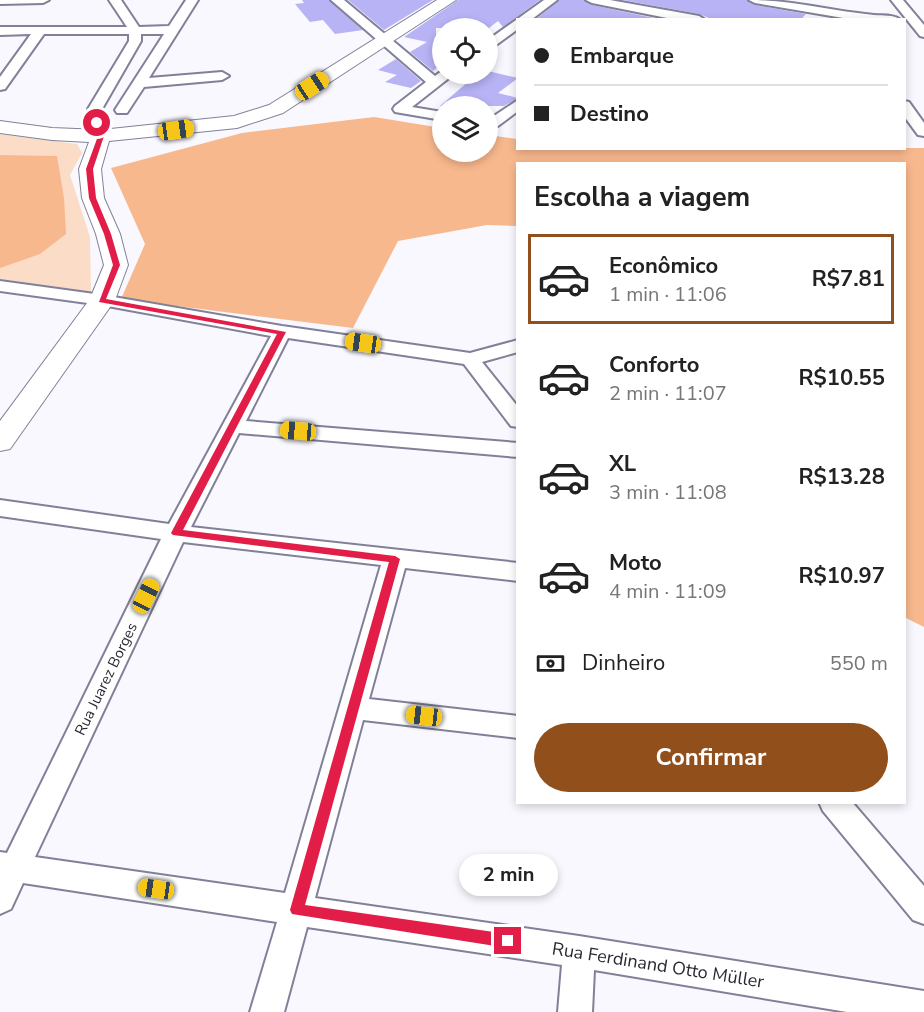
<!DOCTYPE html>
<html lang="pt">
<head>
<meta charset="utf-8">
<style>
	:root { --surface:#fff; --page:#f6f6f6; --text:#222; --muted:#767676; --line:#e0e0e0; --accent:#904f1b }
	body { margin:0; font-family:"Nunito Sans",sans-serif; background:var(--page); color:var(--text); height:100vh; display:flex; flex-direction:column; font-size:22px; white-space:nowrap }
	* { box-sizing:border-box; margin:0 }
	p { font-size:20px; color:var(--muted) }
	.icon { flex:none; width:33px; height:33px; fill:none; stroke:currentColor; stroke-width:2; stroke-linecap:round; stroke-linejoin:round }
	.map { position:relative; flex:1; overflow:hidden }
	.drawer { position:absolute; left:516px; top:162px; width:390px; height:642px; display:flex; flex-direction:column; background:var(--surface); border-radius:0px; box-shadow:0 3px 9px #0003 }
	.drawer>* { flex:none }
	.top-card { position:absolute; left:516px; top:18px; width:390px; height:132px; border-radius:0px; box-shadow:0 3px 9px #0003; display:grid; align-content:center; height:132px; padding:0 18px; background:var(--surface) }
	.controls { position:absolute; left:432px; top:18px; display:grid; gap:12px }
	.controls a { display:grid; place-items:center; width:66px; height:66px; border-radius:50%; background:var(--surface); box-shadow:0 3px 9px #0003; font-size:30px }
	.end { position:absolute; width:27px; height:27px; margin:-14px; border:8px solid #e11d48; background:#fff; box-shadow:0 0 0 3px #fff }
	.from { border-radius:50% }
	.bubble { position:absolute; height:42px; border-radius:21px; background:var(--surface); box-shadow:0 3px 9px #0003; font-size:20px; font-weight:700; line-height:42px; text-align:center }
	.car { position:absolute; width:18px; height:36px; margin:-18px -9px; border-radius:8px; box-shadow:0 0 4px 2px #0007; background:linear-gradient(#f5c518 24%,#345 0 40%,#f5c518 0 76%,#345 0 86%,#f5c518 0) }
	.top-card b { display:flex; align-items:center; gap:21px; height:57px; font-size:22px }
	.top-card b+b { border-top:2px solid var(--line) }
	.top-card i { width:15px; height:15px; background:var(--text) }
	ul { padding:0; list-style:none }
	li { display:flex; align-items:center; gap:18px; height:90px; margin:0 12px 9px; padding:0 6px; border:3px solid transparent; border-radius:0px }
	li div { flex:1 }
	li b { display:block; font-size:22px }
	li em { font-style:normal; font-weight:700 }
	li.on { border-color:var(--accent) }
	li>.icon { width:54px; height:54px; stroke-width:1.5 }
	h2 { padding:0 18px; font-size:27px; line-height:72px }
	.pay { display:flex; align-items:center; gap:15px; height:66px; padding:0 18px; font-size:22px }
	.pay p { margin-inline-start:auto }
	.primary-button { display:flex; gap:12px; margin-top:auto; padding:12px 18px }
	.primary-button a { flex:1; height:69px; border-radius:36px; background:var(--accent); color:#fff; font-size:24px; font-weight:700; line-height:69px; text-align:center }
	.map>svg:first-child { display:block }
</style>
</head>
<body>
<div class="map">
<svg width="924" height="1012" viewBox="0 0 924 1012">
	<rect width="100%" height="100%" fill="#f8f8fe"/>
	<polygon fill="#fbdcc7" points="0,134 77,144 82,153 70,175 90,237 91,293 0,279"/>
	<g fill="#f8b88e">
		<polygon points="374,117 442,128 442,152 488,152 488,135 517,139 518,148 924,148 924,627 904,617 904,164 518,164 517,226 487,225 398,241 353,328 121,299 145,244 111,168 242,133"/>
		<polygon points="0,155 57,156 64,198 66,234 40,254 0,268"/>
	</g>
	<g fill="#b7b3f5">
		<polygon points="302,0 329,0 363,30 335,34 323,20 310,22 295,4 304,3"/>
		<polygon points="348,0 433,0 384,30"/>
		<polygon points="458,0 540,0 503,27 498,21 489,28 436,28 436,37 442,33 442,64 433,71 410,52 427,42 404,37"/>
		<polygon points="559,0 584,0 592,5 663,20 535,20"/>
		<polygon points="623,0 747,0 755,5 806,14 800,20 714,20 699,14"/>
		<polygon points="396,59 421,81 411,88 385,82 397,75 378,70"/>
		<polygon points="488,71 518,78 498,93 518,98 504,106 440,106 477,74 488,74"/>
	</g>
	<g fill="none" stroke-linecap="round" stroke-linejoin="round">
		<g stroke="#818099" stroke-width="4">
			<g id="street">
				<polygon points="0,0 49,0 43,3 0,4"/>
				<polygon points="109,0 121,0 139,27 169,26 186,0 198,0 149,78 222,72 229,76 222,80 144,87 127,113 117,113 115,110 164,34 141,34 141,41 102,109 102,118 108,136 101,140 94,136 88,118 88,109 129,41 129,34 44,34 5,89 0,90 0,77 31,34 0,35 0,27 127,27"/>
				<polygon points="331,0 344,0 435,76 442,71 442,74 449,74 449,78 412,107 442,112 442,120 395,112 393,109 395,106 426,82"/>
				<polygon points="544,0 557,0 531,20 518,20 518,29 492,48 488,49 488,40"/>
				<polygon points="586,0 610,0 699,16 705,20 677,20 592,3"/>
				<path d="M749,0C792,0 832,11 874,15C883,16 893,14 901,20H855L755,3Z"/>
				<polygon points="891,0 903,0 924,25 924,37 920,36"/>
				<polygon points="518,100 518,111 498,126 488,126 488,120"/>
				<polygon points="904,101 909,102 924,123 924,136 918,135 904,116"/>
				<path d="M0,281L102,295L282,326L470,353L518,340V352L482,362L518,407V427L511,426L464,364L288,338L246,421L518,443V457L239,433L191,527L518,563V581L405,568L369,699L518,716V738L363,720L315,898L579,936L924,991V1012H847L594,970L592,1012H558L562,965L307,927L284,1012H250L277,922L23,883L11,909L0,914V852L7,853L161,539L0,516V500L169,524L271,336L102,305L0,291ZM183,542L381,565L285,893L35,857Z"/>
				<polygon points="819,802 852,802 924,886 924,924 913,920 823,811"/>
			</g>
		</g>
		<g stroke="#818099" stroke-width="2">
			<polygon id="secondary" points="437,0 456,0 283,113 237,128 109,141 101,169 104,198 120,234 128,265 115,300 10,449 0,451 0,421 90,299 104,265 96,234 82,198 79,169 89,142 52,140 0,133 0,121 52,128 101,130 234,116 269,105"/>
		</g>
		<use href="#street" fill="#fff" fill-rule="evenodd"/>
		<use href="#secondary" fill="#fff" fill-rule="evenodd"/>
	</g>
	<polygon fill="#e11d48" points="97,121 100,123 104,136 93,169 96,198 111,234 120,265 106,299 286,332 183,530 395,556 400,559 305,905 508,934 513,936 515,941 513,946 508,948 292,914 290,910 389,562 173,535 171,533 277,334 99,302 113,265 104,234 89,198 86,169 98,136 94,123"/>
	<g text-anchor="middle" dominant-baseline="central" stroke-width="5" stroke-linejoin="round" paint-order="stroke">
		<g font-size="15" fill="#292933" stroke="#fff">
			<text transform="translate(106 679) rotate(-64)">Rua Juarez Borges</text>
		</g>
		<g font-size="18" fill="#292933" stroke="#fff">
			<text transform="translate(658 965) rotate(9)">Rua Ferdinand Otto Müller</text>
		</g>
	</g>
</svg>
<div class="controls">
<a><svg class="icon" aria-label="locate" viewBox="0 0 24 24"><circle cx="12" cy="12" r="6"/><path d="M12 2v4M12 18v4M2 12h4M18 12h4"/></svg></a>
<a><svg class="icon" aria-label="layers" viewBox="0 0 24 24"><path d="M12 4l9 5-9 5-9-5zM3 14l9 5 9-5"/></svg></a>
</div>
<i class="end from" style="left:97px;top:123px"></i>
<i class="end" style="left:508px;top:941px"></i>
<div class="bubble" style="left:459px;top:854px;width:99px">2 min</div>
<i class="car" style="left:312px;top:86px;rotate:57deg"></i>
<i class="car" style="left:176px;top:130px;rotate:82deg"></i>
<i class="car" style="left:363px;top:343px;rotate:278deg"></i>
<i class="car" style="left:298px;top:431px;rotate:275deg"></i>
<i class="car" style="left:146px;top:596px;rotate:26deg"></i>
<i class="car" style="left:424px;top:716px;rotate:277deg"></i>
<i class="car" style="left:156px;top:889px;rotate:278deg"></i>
<div class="top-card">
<b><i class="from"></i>Embarque</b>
<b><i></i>Destino</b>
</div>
<section class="drawer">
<h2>Escolha a viagem</h2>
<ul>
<li class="on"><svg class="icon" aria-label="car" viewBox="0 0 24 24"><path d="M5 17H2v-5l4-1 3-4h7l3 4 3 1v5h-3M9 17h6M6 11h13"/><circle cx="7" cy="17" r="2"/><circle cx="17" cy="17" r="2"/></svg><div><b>Econômico</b><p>1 min · 11:06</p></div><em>R$7.81</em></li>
<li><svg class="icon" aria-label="car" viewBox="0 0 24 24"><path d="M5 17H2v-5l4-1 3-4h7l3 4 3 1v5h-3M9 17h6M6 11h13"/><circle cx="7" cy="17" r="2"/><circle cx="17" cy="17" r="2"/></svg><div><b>Conforto</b><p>2 min · 11:07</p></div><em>R$10.55</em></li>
<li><svg class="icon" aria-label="car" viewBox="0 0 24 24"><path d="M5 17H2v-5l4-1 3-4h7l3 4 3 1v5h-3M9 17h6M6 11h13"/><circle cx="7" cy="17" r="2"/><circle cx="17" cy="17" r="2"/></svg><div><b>XL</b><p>3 min · 11:08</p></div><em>R$13.28</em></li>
<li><svg class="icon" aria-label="car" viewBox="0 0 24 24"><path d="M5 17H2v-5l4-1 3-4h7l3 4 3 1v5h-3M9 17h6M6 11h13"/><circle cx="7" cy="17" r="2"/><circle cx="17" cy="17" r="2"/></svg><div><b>Moto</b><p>4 min · 11:09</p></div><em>R$10.97</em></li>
</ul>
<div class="pay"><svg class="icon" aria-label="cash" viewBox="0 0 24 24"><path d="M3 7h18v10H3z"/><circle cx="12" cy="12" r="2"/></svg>Dinheiro<p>550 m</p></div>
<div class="primary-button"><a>Confirmar</a></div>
</section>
</div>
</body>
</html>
